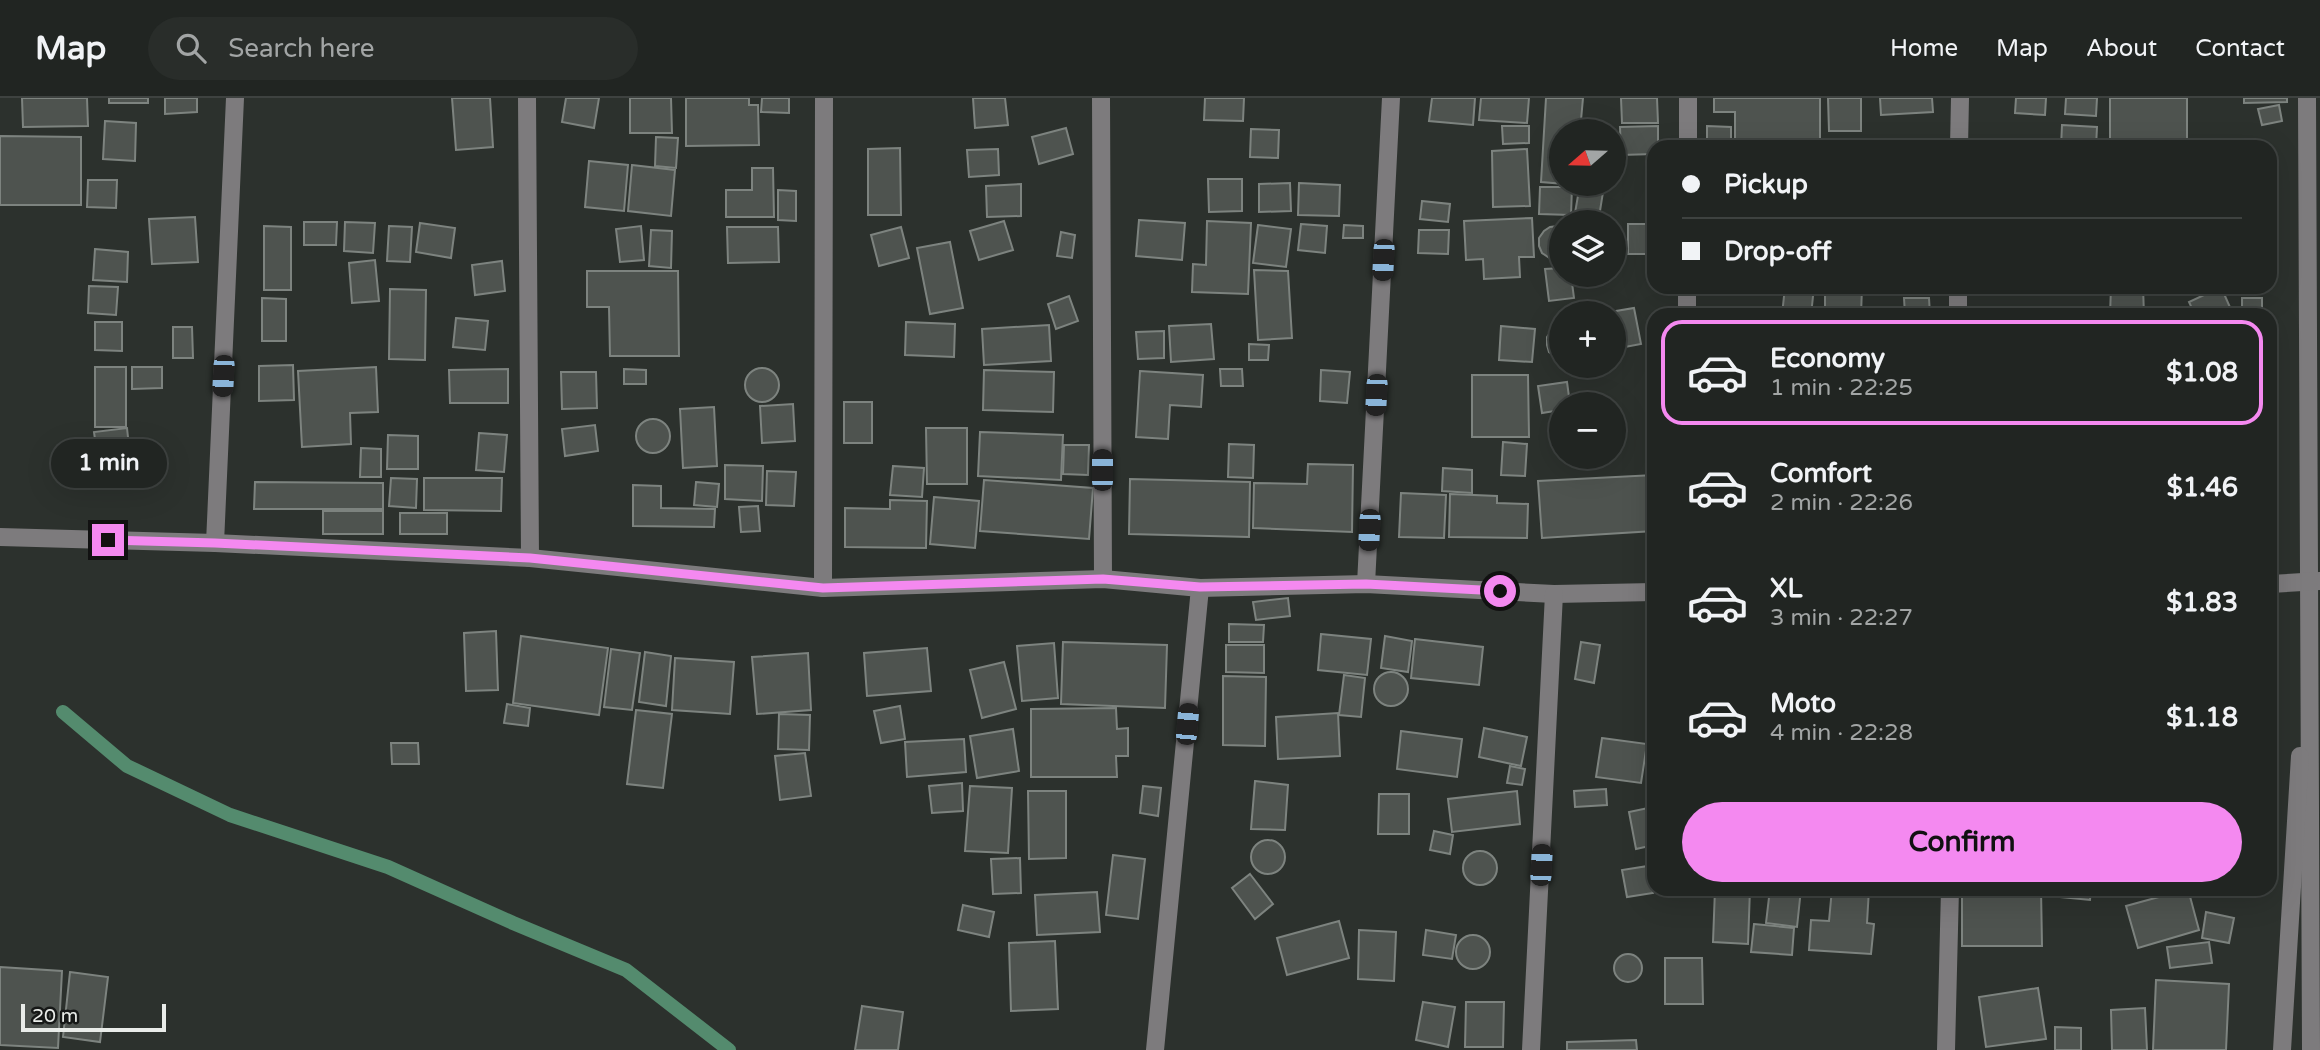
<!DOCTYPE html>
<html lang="en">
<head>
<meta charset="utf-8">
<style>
	:root { --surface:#212522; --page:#292d2a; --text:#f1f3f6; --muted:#a2a5a5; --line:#3e4240; --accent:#f489f0 }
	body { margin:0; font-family:"Varela Round",sans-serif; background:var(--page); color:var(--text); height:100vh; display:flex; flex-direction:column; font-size:26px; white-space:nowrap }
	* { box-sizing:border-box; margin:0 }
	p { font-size:23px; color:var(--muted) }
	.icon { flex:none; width:38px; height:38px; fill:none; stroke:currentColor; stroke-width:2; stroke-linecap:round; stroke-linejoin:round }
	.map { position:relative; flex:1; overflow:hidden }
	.details { position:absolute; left:1647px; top:210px; width:630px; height:588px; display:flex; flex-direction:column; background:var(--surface); border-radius:21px; box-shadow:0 7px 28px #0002,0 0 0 2px var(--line) }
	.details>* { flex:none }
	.top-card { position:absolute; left:1647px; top:42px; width:630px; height:154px; border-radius:21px; box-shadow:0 7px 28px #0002,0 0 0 2px var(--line); display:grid; align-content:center; height:154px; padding:0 35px; background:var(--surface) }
	.needle { width:46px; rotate:250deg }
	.fabs { position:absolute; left:1549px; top:21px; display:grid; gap:14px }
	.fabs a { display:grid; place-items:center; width:77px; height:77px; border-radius:50%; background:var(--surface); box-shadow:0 7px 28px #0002,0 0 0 2px var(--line); font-size:35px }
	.scale { position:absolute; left:21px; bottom:18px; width:145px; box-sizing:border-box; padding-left:7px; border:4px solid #e9ece9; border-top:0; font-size:19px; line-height:24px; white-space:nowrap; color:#e9ece9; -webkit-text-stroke:5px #161817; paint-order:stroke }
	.end { position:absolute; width:32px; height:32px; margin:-16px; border:9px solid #f489f0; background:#111; box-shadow:0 0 0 4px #111 }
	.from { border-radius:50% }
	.bubble { position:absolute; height:49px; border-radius:24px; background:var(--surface); box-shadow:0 7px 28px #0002,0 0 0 2px var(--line); font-size:23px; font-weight:700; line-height:49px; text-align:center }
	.car { position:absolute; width:21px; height:42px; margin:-21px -10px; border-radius:9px; box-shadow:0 0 5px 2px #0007; background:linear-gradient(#222 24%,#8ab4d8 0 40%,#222 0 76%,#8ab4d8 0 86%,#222 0) }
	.top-card b { display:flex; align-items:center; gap:24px; height:66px; font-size:26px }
	.top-card b+b { border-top:2px solid var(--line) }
	.top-card i { width:18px; height:18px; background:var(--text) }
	ul { padding:12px 0 0; list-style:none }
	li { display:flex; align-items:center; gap:21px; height:105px; margin:0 14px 10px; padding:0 21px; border:4px solid transparent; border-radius:21px }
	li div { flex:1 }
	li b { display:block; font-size:26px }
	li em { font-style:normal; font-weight:700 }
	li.on { border-color:var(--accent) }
	li>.icon { width:63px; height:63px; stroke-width:1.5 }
	.button { display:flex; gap:14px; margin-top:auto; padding:14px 35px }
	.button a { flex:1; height:80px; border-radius:42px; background:var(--accent); color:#111; font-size:28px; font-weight:700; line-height:80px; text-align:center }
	header { display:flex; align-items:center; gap:42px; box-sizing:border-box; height:98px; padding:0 35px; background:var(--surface); border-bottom:2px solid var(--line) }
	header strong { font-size:33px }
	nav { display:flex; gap:38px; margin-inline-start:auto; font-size:24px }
	.search { width:490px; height:63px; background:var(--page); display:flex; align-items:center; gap:18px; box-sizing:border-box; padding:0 24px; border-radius:38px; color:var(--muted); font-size:26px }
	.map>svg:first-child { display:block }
</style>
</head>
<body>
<header>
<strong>Map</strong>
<div class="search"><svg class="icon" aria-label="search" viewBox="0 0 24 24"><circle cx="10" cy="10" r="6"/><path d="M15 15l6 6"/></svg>Search here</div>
<nav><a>Home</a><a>Map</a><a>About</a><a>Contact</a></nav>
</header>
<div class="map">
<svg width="2320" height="952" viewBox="0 0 2320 952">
	<rect width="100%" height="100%" fill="#2c312d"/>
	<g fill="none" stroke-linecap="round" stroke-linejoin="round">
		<polyline stroke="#548b6e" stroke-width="14" points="63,614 127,668 230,717 388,769 513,825 626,872 729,952"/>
	</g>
	<g fill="#4e534f" stroke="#7d837f" stroke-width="2">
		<polygon points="22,0 87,0 88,28 23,29"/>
		<rect x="109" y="0" width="39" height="5"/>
		<polygon points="165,0 197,0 197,14 165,16"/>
		<polygon points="452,0 490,0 493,49 456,52"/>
		<polygon points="566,0 599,0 594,30 562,24"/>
		<polygon points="630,0 671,0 672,35 630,35"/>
		<polygon points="686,0 749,0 749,7 758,7 759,47 686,48"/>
		<polygon points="762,0 789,0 789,15 761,14"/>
		<polygon points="973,0 1005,0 1008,27 975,30"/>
		<polygon points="1205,0 1244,0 1243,23 1204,22"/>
		<polygon points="1432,0 1475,0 1473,27 1429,23"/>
		<polygon points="1481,0 1529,0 1527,25 1479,22"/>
		<polygon points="1546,0 1583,0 1580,33 1561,33 1561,86 1577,87 1541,84"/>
		<polygon points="1621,0 1657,0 1658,25 1622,25"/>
		<polygon points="1714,0 1820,0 1820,49 1735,49 1735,14 1714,14"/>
		<polygon points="1828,0 1861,0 1861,33 1829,33"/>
		<polygon points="1880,0 1932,0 1933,14 1881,17"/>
		<polygon points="2016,0 2046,0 2045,17 2015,15"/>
		<polygon points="2066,0 2097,0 2096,18 2065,16"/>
		<polygon points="2110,0 2187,0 2187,47 2110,48"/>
		<polygon points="2244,0 2287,0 2287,4 2244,5"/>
		<polygon points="2279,7 2282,23 2262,27 2258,11"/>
		<polygon points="105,23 136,25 135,63 103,61"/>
		<polygon points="2062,27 2097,29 2096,49 2061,49"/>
		<polygon points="1502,28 1529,28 1529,45 1503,46"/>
		<polygon points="1658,28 1658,49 1654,49 1654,56 1621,57 1620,29"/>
		<polygon points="1707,28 1731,29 1731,49 1707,49"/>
		<polygon points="1066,30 1073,56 1039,66 1032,39"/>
		<polygon points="1251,31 1279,32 1278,60 1250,59"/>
		<polygon points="0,38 81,39 81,107 0,107"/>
		<polygon points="656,39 678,40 676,70 655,68"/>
		<polygon points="900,50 901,117 868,117 868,51"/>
		<polygon points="998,51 999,77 969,79 967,52"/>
		<polygon points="1527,51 1530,108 1493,109 1492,53"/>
		<polygon points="589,63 628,67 624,113 585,109"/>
		<polygon points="632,67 675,72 671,118 628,113"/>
		<polygon points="752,70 773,70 774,119 726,119 726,92 752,92"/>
		<polygon points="1208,81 1242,81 1242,113 1209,114"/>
		<polygon points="88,82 117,82 116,110 87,109"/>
		<polygon points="1290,85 1291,113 1259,114 1259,86"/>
		<polygon points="1299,85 1340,87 1339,118 1298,117"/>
		<polygon points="1021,86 1021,118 987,119 986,88"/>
		<polygon points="1580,86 1604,88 1599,119 1575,115"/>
		<polygon points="1540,89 1572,89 1571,117 1539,116"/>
		<polygon points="778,92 796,93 796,123 778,122"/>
		<polygon points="1422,103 1450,106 1448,124 1420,121"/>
		<polygon points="195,119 198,164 152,166 149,121"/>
		<polygon points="1532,120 1534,159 1519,159 1520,179 1484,181 1483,161 1466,162 1464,123"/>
		<polygon points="1139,122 1185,125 1182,162 1136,158"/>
		<polygon points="1004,123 1013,152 979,162 970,133"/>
		<polygon points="1207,123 1251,125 1248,196 1192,194 1193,166 1206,167"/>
		<polygon points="304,124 337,124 336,147 304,147"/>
		<polygon points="345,124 375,125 373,155 344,153"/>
		<polygon points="420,125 455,130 451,160 416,154"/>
		<polygon points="1301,126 1327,128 1325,155 1298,152"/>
		<rect x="1628" y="126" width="26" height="30"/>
		<polygon points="1258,127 1291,131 1286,169 1253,165"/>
		<polygon points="1344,127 1363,128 1363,140 1343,140"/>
		<polygon points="264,128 291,129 291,192 264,192"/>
		<polygon points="389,128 412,129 410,164 387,163"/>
		<polygon points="641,128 644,162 620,164 616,131"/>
		<polygon points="1558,128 1561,129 1561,162 1554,163 1542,155 1539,148 1539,140 1544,133 1550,129"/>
		<polygon points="727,129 778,129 779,164 728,165"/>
		<polygon points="901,129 909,160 879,168 871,137"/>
		<polygon points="651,132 672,133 671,170 649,168"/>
		<polygon points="1419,132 1449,132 1448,156 1418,155"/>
		<polygon points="1061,134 1075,137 1072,160 1057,158"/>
		<polygon points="950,144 963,210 930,216 917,150"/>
		<polygon points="95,151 128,154 127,184 93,182"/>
		<polygon points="375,162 379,203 352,205 349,165"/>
		<polygon points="502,163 505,193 475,197 472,167"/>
		<polygon points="1561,170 1561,177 1571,177 1574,200 1549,203 1545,171"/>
		<polygon points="1254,172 1288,173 1292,240 1258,242"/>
		<polygon points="587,173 678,173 679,258 610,258 609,209 587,209"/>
		<polygon points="89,188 118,189 116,217 88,215"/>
		<polygon points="1785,189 1814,189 1811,217 1782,217"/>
		<polygon points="1825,189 1862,189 1861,217 1825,216"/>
		<polygon points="1907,189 1930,189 1930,192 1908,194"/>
		<polygon points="2111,189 2143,189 2144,217 2110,217"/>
		<polygon points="2221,189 2233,216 2195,217 2189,204"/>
		<polygon points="390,191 426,192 425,262 389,261"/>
		<polygon points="1069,198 1078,223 1056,231 1048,206"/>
		<polygon points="262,200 286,201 286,243 262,243"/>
		<polygon points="1904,200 1929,200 1930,217 1905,217"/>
		<rect x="2242" y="200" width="20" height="17"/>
		<polygon points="1634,210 1641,246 1614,251 1614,215 1604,215"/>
		<polygon points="2063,212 2084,213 2084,217 2063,217"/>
		<polygon points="456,220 488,223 485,252 453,249"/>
		<polygon points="95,224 122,224 122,253 95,252"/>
		<polygon points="906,224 955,226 954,259 905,257"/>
		<polygon points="1211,226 1214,261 1171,264 1169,228"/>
		<polygon points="1049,227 1051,263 984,267 982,231"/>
		<polygon points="1501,228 1535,231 1532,264 1499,262"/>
		<polygon points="1558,228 1561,228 1561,262 1549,254 1547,247 1547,239 1552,232"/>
		<polygon points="173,229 192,229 193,260 173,260"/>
		<polygon points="1164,233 1164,260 1138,261 1136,234"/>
		<polygon points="1249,246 1269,247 1268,262 1249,262"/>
		<polygon points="293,267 294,302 259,303 259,268"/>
		<rect x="95" y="269" width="31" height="60"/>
		<polygon points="132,269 162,269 162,290 132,291"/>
		<polygon points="376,269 378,314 350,315 351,346 302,349 298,273"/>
		<circle cx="762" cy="287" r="17"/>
		<polygon points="508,271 508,305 450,305 449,272"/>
		<polygon points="624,271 646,272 646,286 624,286"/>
		<polygon points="1220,271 1242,271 1243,288 1221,288"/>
		<polygon points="984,272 1054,274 1053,314 983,312"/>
		<polygon points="1321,272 1350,274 1347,305 1320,303"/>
		<polygon points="1140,273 1203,277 1201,309 1170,307 1168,341 1136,339"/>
		<polygon points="561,274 596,274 597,310 562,311"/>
		<polygon points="1472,277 1528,277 1529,339 1472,339"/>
		<polygon points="1567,284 1570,306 1561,306 1561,312 1542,315 1538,288"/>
		<rect x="844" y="304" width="28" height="41"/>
		<polygon points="793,306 795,343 762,345 760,308"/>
		<polygon points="714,309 717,368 683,370 680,311"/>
		<circle cx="653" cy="338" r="17"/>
		<polygon points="595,327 598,353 565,358 562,331"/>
		<polygon points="127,330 131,367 99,371 94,334"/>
		<polygon points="926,330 967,330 967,386 927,386"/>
		<polygon points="980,334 1063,337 1061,382 978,378"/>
		<polygon points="479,335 507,337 504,374 476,372"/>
		<polygon points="388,337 418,338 418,371 387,371"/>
		<polygon points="1503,344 1527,346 1525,378 1501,377"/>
		<polygon points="1229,346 1254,347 1253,380 1228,379"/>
		<polygon points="1064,347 1089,347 1088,377 1063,376"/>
		<polygon points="361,350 381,351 381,379 360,379"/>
		<polygon points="1308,366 1353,367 1352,434 1253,430 1254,385 1307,386"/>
		<polygon points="725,367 763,368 762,403 725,401"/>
		<polygon points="893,368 924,370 922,399 890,397"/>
		<polygon points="1443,370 1472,372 1472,395 1442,393"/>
		<polygon points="767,373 796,374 794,408 766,407"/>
		<polygon points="1654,377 1654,433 1542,440 1538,383"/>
		<polygon points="391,380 417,381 416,410 389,408"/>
		<polygon points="424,380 502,380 501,413 424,412"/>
		<polygon points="1130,381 1250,384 1249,439 1129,436"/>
		<polygon points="984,382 1093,390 1089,441 980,433"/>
		<polygon points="255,384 383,385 383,411 254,411"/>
		<polygon points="696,384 719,386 717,409 694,407"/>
		<polygon points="633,387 661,388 661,410 715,411 714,429 633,428"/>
		<polygon points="1401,395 1446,397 1444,440 1399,439"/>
		<polygon points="1450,396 1497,398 1497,405 1528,406 1527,440 1449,439"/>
		<polygon points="934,399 979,403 975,450 930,446"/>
		<polygon points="890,402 927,403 926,450 845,449 845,410 890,411"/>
		<polygon points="758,408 760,433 741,434 739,409"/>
		<rect x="323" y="413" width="60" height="23"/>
		<rect x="400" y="415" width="47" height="21"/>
		<polygon points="1288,500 1290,518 1256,522 1253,504"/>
		<polygon points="1229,526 1264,527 1263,544 1229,544"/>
		<polygon points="496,533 498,592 466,593 464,535"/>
		<polygon points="1321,536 1371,541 1367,577 1318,572"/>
		<polygon points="521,538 608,550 599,617 513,605"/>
		<polygon points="1385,538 1412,543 1408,574 1381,570"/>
		<polygon points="1415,541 1483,549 1479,587 1411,580"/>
		<polygon points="1063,544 1167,547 1165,610 1061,606"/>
		<polygon points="1581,544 1600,547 1594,585 1575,581"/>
		<polygon points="1054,545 1058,600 1022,603 1017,548"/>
		<polygon points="1226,547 1264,547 1264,575 1226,574"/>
		<polygon points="927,550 931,593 867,598 864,555"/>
		<polygon points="611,551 640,555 632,612 604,609"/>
		<polygon points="645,554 671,558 666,608 639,604"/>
		<polygon points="808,555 811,612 757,616 752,559"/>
		<polygon points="675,560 734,564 730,616 672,612"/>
		<polygon points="1004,564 1016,611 982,620 970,572"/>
		<circle cx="1391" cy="591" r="17"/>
		<polygon points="1344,577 1365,580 1361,619 1339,617"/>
		<polygon points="1223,578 1266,579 1265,648 1223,647"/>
		<polygon points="507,606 530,610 528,628 504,625"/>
		<polygon points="900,608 905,641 881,645 874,613"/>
		<polygon points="1116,610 1117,631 1128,630 1128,658 1116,658 1117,679 1031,679 1031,611"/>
		<polygon points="636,612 672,616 663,690 627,686"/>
		<polygon points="1338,615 1340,658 1278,661 1276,619"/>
		<polygon points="779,616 810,617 809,652 778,651"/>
		<polygon points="1484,630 1527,639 1521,668 1479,659"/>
		<polygon points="1013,631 1019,673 977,680 970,638"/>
		<polygon points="1401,633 1462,641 1457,679 1397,671"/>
		<polygon points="1602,640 1647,646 1641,685 1596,679"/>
		<polygon points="964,641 966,674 907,679 905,644"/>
		<polygon points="391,645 418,645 419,666 392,666"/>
		<polygon points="805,655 811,698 780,702 775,658"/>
		<polygon points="1510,668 1525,671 1522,687 1507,685"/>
		<polygon points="1255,683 1288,687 1285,732 1251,731"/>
		<polygon points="962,685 963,713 932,715 929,688"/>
		<polygon points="970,688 1012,690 1008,755 965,753"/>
		<polygon points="1143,688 1161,690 1158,718 1140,715"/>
		<polygon points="1606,691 1607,707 1575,709 1574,693"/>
		<polygon points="1028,693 1066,693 1066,760 1029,761"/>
		<polygon points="1517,693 1520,726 1452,734 1448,701"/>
		<polygon points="1379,696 1409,696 1409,736 1378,736"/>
		<polygon points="1653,709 1654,747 1636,751 1629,714"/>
		<polygon points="1434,733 1453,737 1450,756 1430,752"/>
		<circle cx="1268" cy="759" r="17"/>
		<circle cx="1480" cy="770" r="17"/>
		<polygon points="1113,757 1145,761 1138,821 1106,817"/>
		<polygon points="1020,760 1021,795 993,796 991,761"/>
		<polygon points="1648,768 1653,795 1627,799 1622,772"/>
		<polygon points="1250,776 1273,806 1255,821 1232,790"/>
		<polygon points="1715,791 1750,791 1748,846 1713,844"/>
		<polygon points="1770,791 1801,791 1797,829 1766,825"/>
		<polygon points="1832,791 1869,791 1867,825 1874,826 1871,856 1809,852 1811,822 1829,823"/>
		<polygon points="1962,791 2041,791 2042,848 1962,848"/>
		<polygon points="2062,791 2091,791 2090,802 2061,799"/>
		<polygon points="2188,791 2199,832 2138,850 2126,808"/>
		<polygon points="1097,794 1100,834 1037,837 1035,797"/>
		<polygon points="963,807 994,814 989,839 958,832"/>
		<polygon points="2206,814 2234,820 2229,845 2202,840"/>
		<polygon points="1339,823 1349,860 1287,877 1277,840"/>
		<polygon points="1754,826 1794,830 1792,857 1751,854"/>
		<polygon points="1359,832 1396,834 1394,883 1358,881"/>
		<polygon points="1426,832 1456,837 1452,861 1423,857"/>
		<circle cx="1473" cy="854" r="17"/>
		<polygon points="1055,843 1058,911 1011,913 1009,845"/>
		<polygon points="2209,844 2212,865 2170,870 2167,849"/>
		<circle cx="1628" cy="870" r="14"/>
		<polygon points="1665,860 1702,860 1703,906 1665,906"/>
		<polygon points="0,869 62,873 58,950 0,947"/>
		<polygon points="70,874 108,879 100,944 63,939"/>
		<polygon points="2156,882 2229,886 2226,952 2153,952"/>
		<polygon points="2038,890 2046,941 1986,949 1979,899"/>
		<polygon points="1423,904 1455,909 1448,949 1416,942"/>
		<polygon points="1466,904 1504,904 1503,949 1465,949"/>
		<polygon points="862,908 903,914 898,952 855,952"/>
		<polygon points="2145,910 2147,952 2112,952 2111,912"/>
		<polygon points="2055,929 2081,930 2081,952 2055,952"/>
		<polygon points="1636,942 1637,952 1567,952 1567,944"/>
	</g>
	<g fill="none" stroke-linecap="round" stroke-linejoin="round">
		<g stroke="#7d7b7d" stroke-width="18">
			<polyline points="527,0 530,460"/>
			<polyline points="1101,0 1103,481"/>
			<polyline points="2307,0 2311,952"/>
			<polyline points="1688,49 1688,0"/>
			<polyline points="1959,49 1960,0"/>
			<polyline points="1687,217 1687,189"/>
			<polyline points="1958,217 1958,189"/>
			<polyline points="0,439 215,445 530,460 823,490 1103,481 1200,490 1366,486 1554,496 1654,494"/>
			<polyline points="215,445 235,0"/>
			<polyline points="1366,486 1391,0"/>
			<polyline points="2270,486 2320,483"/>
			<polyline points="823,490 824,0"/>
			<polyline points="1155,952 1200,490"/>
			<polyline points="1531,952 1554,496"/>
			<polyline points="1946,952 1950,791"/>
			<polyline points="2282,952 2300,658"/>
		</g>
	</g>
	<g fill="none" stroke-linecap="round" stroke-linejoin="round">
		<polyline stroke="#f489f0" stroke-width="9" points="108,442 215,445 530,460 823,490 1103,481 1200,489 1366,486 1500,493"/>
	</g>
</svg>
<div class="fabs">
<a><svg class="needle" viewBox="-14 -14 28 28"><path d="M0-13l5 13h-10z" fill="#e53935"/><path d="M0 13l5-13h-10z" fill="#a2a5a5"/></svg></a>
<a><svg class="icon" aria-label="layers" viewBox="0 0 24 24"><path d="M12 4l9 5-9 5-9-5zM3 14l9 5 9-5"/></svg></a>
<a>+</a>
<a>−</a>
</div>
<div class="scale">20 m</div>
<i class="end from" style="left:1500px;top:493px"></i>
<i class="end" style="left:108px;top:442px"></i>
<div class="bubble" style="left:51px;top:341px;width:116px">1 min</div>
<i class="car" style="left:1383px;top:162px;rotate:183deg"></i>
<i class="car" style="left:223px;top:278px;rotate:183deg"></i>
<i class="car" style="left:1376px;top:297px;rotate:183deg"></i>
<i class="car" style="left:1102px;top:372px;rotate:0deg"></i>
<i class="car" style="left:1369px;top:432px;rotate:183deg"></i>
<i class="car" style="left:1187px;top:626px;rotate:5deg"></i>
<i class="car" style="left:1541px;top:767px;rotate:3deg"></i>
<div class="top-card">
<b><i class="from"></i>Pickup</b>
<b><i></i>Drop-off</b>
</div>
<section class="details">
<ul>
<li class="on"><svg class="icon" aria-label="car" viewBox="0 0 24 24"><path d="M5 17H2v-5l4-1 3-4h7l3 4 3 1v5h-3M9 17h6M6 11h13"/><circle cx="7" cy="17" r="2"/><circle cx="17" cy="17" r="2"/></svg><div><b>Economy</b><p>1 min · 22:25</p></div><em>$1.08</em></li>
<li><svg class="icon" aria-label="car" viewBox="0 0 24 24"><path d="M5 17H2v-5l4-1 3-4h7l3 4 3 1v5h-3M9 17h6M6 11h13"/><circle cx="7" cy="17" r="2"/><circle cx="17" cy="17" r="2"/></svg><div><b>Comfort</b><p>2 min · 22:26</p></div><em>$1.46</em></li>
<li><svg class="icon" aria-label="car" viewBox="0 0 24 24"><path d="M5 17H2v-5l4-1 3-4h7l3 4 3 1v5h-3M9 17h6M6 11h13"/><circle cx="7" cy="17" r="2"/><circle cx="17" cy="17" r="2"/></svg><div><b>XL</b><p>3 min · 22:27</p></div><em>$1.83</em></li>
<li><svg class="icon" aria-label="car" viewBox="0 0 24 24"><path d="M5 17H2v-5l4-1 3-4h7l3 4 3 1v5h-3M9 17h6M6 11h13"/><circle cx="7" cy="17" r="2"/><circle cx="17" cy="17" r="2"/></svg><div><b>Moto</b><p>4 min · 22:28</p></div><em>$1.18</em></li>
</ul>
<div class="button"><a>Confirm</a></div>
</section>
</div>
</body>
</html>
